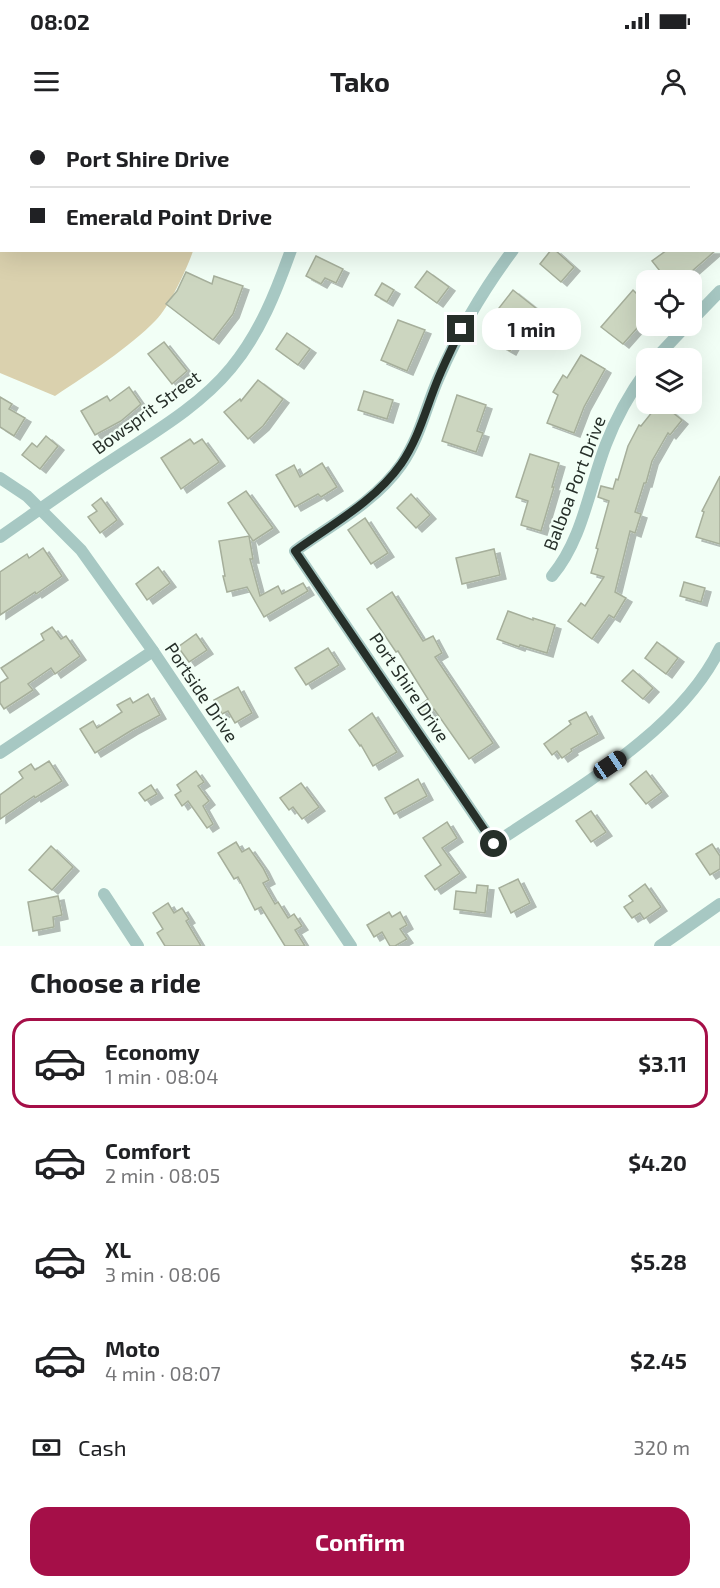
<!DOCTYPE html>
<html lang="en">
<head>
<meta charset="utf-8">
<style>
	:root { --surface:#fff; --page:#f2f2f2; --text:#202124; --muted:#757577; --line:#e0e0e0; --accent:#a50f48 }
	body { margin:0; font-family:"Exo 2",sans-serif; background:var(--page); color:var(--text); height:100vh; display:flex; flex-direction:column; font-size:22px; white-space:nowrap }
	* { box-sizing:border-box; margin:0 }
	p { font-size:20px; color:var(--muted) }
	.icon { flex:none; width:33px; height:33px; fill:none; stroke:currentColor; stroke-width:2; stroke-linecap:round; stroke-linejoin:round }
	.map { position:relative; height:826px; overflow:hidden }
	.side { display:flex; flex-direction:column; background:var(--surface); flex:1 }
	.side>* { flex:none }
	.hud { position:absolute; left:0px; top:0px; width:720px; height:132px; box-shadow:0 6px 24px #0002; display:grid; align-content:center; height:132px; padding:0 30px; background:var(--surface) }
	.controls { position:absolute; left:636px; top:150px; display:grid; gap:12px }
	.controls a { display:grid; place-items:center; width:66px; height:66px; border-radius:12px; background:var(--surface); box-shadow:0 6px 24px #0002; font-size:30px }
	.end { position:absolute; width:27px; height:27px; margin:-14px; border:8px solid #262f29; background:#fff; box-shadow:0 0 0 3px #fff }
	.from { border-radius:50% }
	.bubble { position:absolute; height:42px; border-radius:18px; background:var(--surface); box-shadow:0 6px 24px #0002; font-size:20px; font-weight:700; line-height:42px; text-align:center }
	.car { position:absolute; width:18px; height:36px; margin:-18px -9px; border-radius:8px; box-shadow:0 0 4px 2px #0007; background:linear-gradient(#222 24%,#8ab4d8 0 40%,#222 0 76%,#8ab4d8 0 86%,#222 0) }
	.hud b { display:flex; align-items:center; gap:21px; height:57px; font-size:22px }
	.hud b+b { border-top:2px solid var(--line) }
	.hud i { width:15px; height:15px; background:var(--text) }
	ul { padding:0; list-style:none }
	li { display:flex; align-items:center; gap:18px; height:90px; margin:0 12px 9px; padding:0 18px; border:3px solid transparent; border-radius:18px }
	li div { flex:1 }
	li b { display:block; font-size:22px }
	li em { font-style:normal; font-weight:700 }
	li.active { border-color:var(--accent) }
	li>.icon { width:54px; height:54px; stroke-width:1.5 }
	h2 { padding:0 30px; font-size:27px; line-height:72px }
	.pay { display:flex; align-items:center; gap:15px; height:66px; padding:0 30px; font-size:22px }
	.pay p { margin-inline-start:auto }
	.cta { display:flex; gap:12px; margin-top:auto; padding:12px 30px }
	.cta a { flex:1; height:69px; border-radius:18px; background:var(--accent); color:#fff; font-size:24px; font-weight:700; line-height:69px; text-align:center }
	.status { display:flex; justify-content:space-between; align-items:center; height:42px; padding:0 30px; background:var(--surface); direction:ltr }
	.status svg { height:16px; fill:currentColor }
	header { display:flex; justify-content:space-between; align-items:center; height:78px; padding:0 30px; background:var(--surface); font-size:27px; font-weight:700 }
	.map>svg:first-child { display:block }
</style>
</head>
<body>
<div class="status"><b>08:02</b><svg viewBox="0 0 49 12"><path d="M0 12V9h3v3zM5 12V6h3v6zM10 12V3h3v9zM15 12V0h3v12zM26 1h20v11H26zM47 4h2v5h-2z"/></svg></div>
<header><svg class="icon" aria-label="menu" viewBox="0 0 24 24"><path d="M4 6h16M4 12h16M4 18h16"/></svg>Tako<svg class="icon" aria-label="person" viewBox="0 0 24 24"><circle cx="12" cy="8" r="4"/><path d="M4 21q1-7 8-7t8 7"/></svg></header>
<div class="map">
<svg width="720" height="826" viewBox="0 0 720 826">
	<defs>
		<filter id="shadow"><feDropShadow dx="6" dy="4" stdDeviation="0" flood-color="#0004"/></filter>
	</defs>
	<rect width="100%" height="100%" fill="#f2fff6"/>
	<path fill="#dad1ae" d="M0,0H262L2,2V130L193,131C187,149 169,187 156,200C129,228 88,254 55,276L0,253Z"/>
	<g fill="#ccd6c0" stroke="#a6af9b" stroke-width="1.5" filter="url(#shadow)">
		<polygon points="551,130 555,130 574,147 561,162 540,144"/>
		<polygon points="667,130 716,130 683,159 680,156 674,160 667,160 652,141"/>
		<polygon points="316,136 343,149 336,163 325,158 321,164 306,156"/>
		<polygon points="427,151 449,167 437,183 415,167"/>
		<polygon points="186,152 212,164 214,156 243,166 233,194 213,220 166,184 177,171"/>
		<polygon points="382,163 394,170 387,182 375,175"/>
		<polygon points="513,170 537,189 525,204 510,231 487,218 502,190 499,188"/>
		<polygon points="633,170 646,183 646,198 623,224 601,207"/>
		<polygon points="398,200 425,210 407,251 381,240"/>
		<polygon points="287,213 310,229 298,245 276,229"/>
		<polygon points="164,222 187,251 172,264 148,234"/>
		<polygon points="581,235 605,249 584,287 574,313 547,303 558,275 553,272 563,255 567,258"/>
		<polygon points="258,260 283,279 263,306 248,319 224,292 240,279 241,281"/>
		<polygon points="129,267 141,284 121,301 95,315 81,291 107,276 110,281"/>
		<polygon points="364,271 393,280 387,299 358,290"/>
		<polygon points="457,275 486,285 477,311 483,313 476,332 442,321"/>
		<polygon points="0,277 12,284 9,289 25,298 14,316 0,307"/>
		<polygon points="644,284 662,284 682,300 670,315 668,313 652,341 646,363 644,363 635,392 641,394 635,413 630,411 615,472 626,478 614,498 609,495 592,519 568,501 581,483 585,486 604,457 591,453 598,429 596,428 609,381 598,377 601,366 613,369 616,359 618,360 628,326 639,305 641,306 653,291"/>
		<polygon points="46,316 58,326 40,349 22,335 32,323 37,327"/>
		<polygon points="190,319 194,324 202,319 219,342 181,369 161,338"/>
		<polygon points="530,334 559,343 552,367 554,367 541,411 521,405 528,381 516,377"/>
		<polygon points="322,343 337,367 321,377 318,374 295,387 276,355 294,345 300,357"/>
		<polygon points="720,356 720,424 696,417 704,392 702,391"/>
		<polygon points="246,371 273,408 253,421 228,383"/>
		<polygon points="411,374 430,395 416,408 397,388"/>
		<polygon points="101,378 117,400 100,413 88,397 97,391 92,385"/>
		<polygon points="365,398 388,433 371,444 348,410"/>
		<polygon points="249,416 253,439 250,439 260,476 278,466 282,474 303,463 308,471 264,497 247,467 227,472 223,456 225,456 219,421"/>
		<polygon points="43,428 62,456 36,474 35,472 0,495 0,452 27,434 29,438"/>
		<polygon points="494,429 500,455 462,464 456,438"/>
		<polygon points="158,447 170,463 147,480 136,464"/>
		<polygon points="684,462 705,468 701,482 680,476"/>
		<polygon points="392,472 423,521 433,516 442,533 435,537 493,623 469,639 434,589 424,596 418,587 428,579 398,531 396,532 367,489"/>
		<polygon points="508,491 533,500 533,498 555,505 547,533 520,525 519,527 497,519"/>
		<polygon points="52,507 61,519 66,516 80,536 55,554 51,548 28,564 33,570 4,589 0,583 0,563 8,558 1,548 44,520 41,514"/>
		<polygon points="196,514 207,530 189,542 178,527"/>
		<polygon points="657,522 678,538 666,554 645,538"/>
		<polygon points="328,528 339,545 306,565 295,548"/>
		<polygon points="633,550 653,568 643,579 622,561"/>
		<polygon points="238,567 252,593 235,603 228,591 222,594 214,580"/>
		<polygon points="148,574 160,595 132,610 95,633 80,609 93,601 97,608 122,592 117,585 130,578 133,583"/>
		<polygon points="586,592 598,614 571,629 572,631 562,638 557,631 552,635 544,624 571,604 569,601"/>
		<polygon points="372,593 397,632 373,646 361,625 360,626 349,610"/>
		<polygon points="49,641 62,661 35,678 34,676 0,699 0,675 23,658 19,652 31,644 35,650"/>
		<polygon points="196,651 204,662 198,666 209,681 203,686 213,704 207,708 188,681 182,686 175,675 181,671 177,665"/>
		<polygon points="646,651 662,672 646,684 630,664"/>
		<polygon points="418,659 427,676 394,694 385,678"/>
		<polygon points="301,663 319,687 302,699 293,687 289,690 280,678"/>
		<polygon points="151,665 157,674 145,681 139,673"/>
		<polygon points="591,691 606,712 591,722 576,701"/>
		<polygon points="447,702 457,718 442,728 460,753 435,770 425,756 441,745 423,718"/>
		<polygon points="236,722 242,732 249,728 263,748 269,760 263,763 275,784 278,782 288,798 294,794 302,806 295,810 305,826 285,826 261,787 255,790 238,757 234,759 218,733"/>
		<polygon points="712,724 720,736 720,749 710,755 696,734"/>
		<polygon points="51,726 73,747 52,770 29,750"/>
		<polygon points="518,759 530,783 511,793 499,768"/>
		<polygon points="645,764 661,787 644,799 640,793 632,798 624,787 633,781 629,776"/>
		<polygon points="477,765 488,766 485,793 454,789 456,771 476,773"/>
		<polygon points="58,776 62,795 53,797 54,807 33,811 28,782"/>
		<polygon points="168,783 174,793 182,788 189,799 186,801 201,826 165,826 157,813 163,809 153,793"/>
		<polygon points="389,792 392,797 400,792 407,805 400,809 407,819 395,826 390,826 382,812 374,817 367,805"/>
	</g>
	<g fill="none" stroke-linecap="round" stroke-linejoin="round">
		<g stroke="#a7c8c3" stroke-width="12">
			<polyline points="613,0 615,2"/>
			<polyline points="381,2 383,0"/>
			<polyline points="718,99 720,101"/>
			<path d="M513,130C483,170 459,211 439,257C426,286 420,318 401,345C375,382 331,405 295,431L494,724C570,672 679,613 720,528"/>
			<polyline points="692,200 720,171"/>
			<polyline points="656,238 686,206"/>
			<polyline points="0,358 27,376 81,430 153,531 351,826"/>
			<path d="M0,417C36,392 72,366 109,342C151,314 199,287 231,248C260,213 276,172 291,130"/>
			<path d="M552,456C583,419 589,368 606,324C616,298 630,273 646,251"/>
			<polyline points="0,633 153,531"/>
			<polyline points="104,774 138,826"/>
			<polyline points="660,826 720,784"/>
		</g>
	</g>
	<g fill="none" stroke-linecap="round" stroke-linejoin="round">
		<path stroke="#262f29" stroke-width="8" d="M461,209C453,226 445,242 438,259C426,288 419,318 401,344C375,381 331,405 295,431L494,724"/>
	</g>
	<g text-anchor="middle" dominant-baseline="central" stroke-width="4.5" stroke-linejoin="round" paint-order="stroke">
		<g font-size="18" fill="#262f29" stroke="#f2fff6">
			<text transform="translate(146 292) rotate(-36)">Bowsprit Street</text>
			<text transform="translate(574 363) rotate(-69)">Balboa Port Drive</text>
			<text transform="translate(410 567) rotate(56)">Port Shire Drive</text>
			<text transform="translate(202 572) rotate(56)">Portside Drive</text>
		</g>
	</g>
</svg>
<div class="controls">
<a><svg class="icon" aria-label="locate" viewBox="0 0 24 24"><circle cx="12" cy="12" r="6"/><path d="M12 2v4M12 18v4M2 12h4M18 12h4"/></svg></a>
<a><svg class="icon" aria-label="layers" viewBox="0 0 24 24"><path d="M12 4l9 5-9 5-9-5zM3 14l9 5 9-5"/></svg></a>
</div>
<i class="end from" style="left:494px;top:724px"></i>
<i class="end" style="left:461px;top:209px"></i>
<div class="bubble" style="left:482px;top:188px;width:99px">1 min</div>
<i class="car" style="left:610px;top:645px;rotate:56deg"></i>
<div class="hud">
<b><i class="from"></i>Port Shire Drive</b>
<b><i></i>Emerald Point Drive</b>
</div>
</div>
<section class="side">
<h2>Choose a ride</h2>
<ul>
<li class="active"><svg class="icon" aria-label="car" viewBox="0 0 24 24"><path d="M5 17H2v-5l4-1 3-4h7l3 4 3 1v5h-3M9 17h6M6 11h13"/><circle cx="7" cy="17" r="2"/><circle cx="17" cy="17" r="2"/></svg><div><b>Economy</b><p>1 min · 08:04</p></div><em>$3.11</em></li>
<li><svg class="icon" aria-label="car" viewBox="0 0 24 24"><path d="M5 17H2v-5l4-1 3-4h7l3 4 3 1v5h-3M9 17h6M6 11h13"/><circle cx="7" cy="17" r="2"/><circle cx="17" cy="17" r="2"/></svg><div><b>Comfort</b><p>2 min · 08:05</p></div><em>$4.20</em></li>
<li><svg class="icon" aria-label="car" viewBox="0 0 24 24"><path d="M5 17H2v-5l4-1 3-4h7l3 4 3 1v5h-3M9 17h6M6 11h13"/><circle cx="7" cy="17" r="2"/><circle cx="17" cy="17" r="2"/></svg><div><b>XL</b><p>3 min · 08:06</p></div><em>$5.28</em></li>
<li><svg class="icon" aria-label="car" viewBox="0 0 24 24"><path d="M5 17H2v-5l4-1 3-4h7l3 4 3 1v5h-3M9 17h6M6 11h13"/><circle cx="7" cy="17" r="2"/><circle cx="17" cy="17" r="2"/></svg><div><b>Moto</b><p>4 min · 08:07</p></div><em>$2.45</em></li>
</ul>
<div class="pay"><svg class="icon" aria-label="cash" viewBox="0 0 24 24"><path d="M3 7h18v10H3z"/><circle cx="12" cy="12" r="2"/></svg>Cash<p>320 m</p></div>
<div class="cta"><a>Confirm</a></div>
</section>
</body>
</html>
